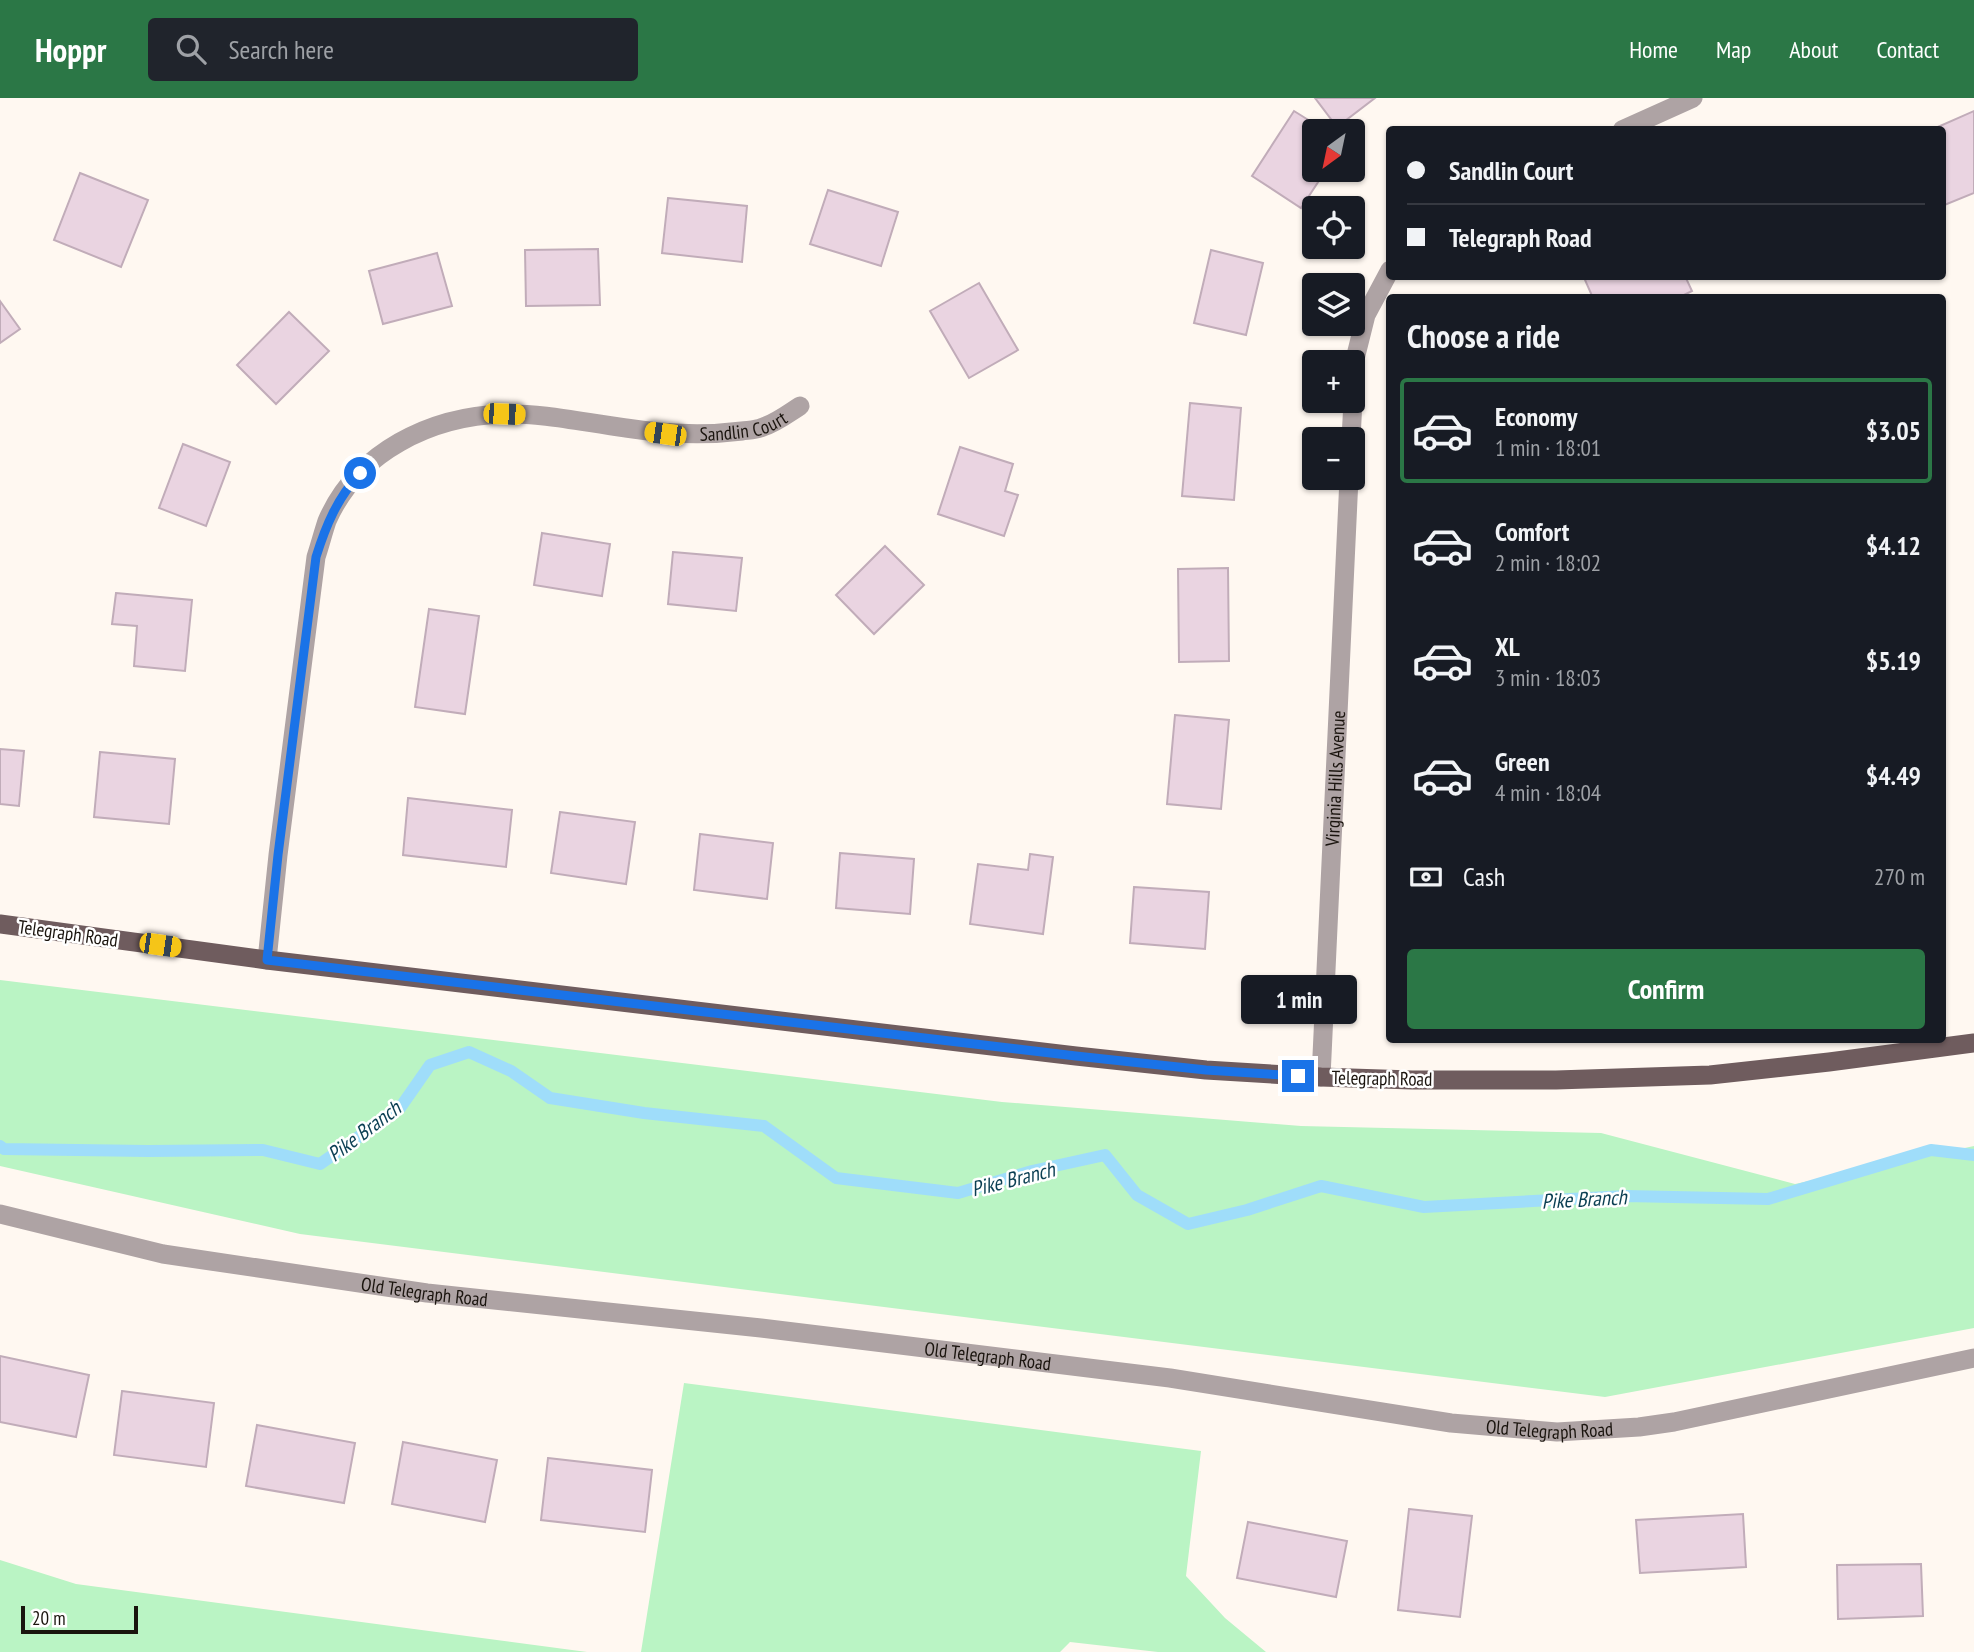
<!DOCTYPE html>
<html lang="en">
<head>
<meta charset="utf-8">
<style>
	:root { --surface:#171b24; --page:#20242c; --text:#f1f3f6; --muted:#9ea1a6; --line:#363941; --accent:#2b7746 }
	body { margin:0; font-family:"PT Sans Narrow",sans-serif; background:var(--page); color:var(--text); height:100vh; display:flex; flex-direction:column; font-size:26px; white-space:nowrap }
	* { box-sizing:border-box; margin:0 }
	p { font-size:23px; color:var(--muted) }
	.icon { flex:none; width:38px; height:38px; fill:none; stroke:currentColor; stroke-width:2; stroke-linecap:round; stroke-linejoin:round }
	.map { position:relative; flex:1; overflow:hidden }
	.side { position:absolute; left:1386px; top:196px; width:560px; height:749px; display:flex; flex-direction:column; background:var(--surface); border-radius:7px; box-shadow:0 2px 5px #0004 }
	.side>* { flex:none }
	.top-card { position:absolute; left:1386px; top:28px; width:560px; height:154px; border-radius:7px; box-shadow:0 2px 5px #0004; display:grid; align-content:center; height:154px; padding:0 21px; background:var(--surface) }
	.needle { width:46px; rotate:213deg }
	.tools { position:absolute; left:1302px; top:21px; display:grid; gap:14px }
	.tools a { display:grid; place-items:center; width:63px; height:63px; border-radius:7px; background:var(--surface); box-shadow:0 2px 5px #0004; font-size:35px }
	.scale { position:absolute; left:21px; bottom:18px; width:117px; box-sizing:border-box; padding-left:7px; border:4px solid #1a140e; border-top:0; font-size:19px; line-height:24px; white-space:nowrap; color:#1a140e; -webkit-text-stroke:5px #fff; paint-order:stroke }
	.end { position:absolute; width:32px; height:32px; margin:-16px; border:9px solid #1a73e8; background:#fff; box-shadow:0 0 0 4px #fff }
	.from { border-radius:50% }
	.bubble { position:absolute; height:49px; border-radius:7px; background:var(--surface); box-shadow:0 2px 5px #0004; font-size:23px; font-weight:800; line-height:49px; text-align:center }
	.car { position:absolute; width:21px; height:42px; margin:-21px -10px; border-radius:9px; box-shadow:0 0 5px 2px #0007; background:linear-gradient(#f5c518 24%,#345 0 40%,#f5c518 0 76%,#345 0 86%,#f5c518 0) }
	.top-card b { display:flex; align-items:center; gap:24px; height:66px; font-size:26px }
	.top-card b+b { border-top:2px solid var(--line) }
	.top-card i { width:18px; height:18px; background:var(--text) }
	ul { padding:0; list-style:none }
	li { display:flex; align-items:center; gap:21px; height:105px; margin:0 14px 10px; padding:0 7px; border:4px solid transparent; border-radius:7px }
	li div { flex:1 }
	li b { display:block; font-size:26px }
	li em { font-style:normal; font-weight:800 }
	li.on { border-color:var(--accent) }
	li>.icon { width:63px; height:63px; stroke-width:1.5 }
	h2 { padding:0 21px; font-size:32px; line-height:84px }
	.pay { display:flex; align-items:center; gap:18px; height:77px; padding:0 21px; font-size:26px }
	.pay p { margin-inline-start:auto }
	.primary-button { display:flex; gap:14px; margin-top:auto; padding:14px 21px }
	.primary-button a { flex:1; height:80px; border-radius:7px; background:var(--accent); color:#fff; font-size:28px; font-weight:800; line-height:80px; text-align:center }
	header { display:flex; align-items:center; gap:42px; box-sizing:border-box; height:98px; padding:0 35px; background:var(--accent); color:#fff }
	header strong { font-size:33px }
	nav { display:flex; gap:38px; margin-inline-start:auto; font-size:24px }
	.search { width:490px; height:63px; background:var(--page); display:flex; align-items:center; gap:18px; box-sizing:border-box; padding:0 24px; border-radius:7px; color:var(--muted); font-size:26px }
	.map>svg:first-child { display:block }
</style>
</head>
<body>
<header>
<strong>Hoppr</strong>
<div class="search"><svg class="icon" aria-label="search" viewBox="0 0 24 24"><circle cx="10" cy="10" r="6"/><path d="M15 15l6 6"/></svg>Search here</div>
<nav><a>Home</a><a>Map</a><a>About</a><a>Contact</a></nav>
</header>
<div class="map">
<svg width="1974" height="1554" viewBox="0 0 1974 1554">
	<rect width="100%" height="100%" fill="#fff8f1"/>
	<g fill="#baf4c4">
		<polygon points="0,882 1002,1004 1301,1028 1601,1035 1795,1086 1974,1048 1974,1230 1605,1299 300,1136 0,1068"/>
		<polygon points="684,1285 1201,1353 1186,1478 1225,1520 1266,1554 1158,1554 1070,1544 1060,1554 641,1554"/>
		<polygon points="0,1462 76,1486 587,1554 0,1554"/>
	</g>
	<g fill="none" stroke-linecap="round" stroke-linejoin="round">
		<polyline stroke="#9fddfa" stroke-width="12" points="0,1048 4,1051 148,1053 263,1052 320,1066 400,1010 430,967 469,954 511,973 550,1000 644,1015 764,1028 836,1080 958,1095 1032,1073 1105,1057 1137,1097 1188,1126 1247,1112 1321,1088 1424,1109 1626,1098 1768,1101 1931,1052 1974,1057"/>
	</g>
	<g fill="#ead4e1" stroke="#c1acb9" stroke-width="2">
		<polygon points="1315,0 1375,0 1337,29"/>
		<polygon points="1294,13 1326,33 1314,33 1314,72 1326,72 1301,110 1252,78"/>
		<polygon points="1974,13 1974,95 1942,108 1942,32 1931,32"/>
		<polygon points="80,75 148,102 121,169 54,142"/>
		<polygon points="828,92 898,114 881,168 810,146"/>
		<polygon points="668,100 747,108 742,164 662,155"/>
		<polygon points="598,151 600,207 526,208 525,152"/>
		<polygon points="1211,152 1263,165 1246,237 1194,225"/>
		<polygon points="437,155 452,208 383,226 369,173"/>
		<polygon points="1592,178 1685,178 1692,193 1678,200 1593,200 1585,182"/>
		<polygon points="979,185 1018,252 969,280 930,213"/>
		<polygon points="0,203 20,231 0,245"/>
		<polygon points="289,214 329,253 276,306 237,267"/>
		<polygon points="1190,305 1241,310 1234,402 1182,398"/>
		<polygon points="183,346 230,364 206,428 159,410"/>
		<polygon points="960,349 1013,366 1005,393 1018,397 1004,438 938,416"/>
		<polygon points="542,435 610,446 602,498 534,487"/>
		<polygon points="885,448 924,487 874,536 836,497"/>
		<polygon points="673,454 742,460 736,513 668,506"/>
		<polygon points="1228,470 1229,563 1179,564 1178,471"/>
		<polygon points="116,495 192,502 185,573 134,568 137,528 112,526"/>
		<polygon points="429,511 479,518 465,616 415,609"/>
		<polygon points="1175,617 1229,622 1221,711 1167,706"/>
		<polygon points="0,651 24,653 19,708 0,706"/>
		<polygon points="100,654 175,661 169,726 94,719"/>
		<polygon points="408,700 512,712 506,769 403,757"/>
		<polygon points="560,714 635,724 626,786 551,775"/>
		<polygon points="700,736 773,745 767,801 694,792"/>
		<polygon points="840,755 914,761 910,816 836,810"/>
		<polygon points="1030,756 1053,759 1043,836 970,826 978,766 1028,772"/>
		<polygon points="1134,789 1209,794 1205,851 1130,845"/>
		<polygon points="0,1258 89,1277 76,1339 0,1324"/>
		<polygon points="122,1293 214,1305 206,1369 114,1357"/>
		<polygon points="257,1327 355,1345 344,1405 246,1388"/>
		<polygon points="403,1344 497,1362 485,1424 392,1406"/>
		<polygon points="548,1360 652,1372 645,1434 541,1422"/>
		<polygon points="1409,1411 1472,1418 1460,1519 1398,1512"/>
		<polygon points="1743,1416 1746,1469 1640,1475 1636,1422"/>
		<polygon points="1248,1424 1347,1443 1336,1499 1237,1480"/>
		<polygon points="1921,1466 1923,1518 1838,1521 1837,1467"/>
	</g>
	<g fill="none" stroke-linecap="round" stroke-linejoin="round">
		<g stroke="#aea3a4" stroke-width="19">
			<polyline points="1622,32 1693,0"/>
			<polyline points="1353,300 1354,265 1366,217 1390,172"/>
			<polyline points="1351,341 1353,303"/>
			<path id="s1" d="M267,862L278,757L316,459C320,447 323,435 327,423C357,354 431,318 504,316C544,315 586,325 626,330C665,336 703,338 742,333C749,332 757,332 763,329C776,325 789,315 800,308"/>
			<path id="s2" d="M1321,979L1349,380"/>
			<path id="s3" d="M0,1116L163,1156L427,1195L761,1230L1170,1280L1451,1325L1557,1334L1639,1329L1674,1324L1974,1260"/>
		</g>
		<polyline stroke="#6f5c5e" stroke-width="19" points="0,826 267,862 1076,958 1206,972 1321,979 1412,982 1556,982 1710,977 1829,964 1974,945"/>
	</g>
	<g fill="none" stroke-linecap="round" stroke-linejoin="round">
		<path stroke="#1a73e8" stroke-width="9" d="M360,375C337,401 326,427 316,459L278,757L267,862L1076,958L1206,972L1298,978"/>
	</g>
	<g text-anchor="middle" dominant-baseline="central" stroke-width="5" stroke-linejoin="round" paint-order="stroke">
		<g font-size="19" fill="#1a140e" stroke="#fff">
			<text stroke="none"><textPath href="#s1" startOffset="903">Sandlin Court</textPath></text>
			<text stroke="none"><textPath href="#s2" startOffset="299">Virginia Hills Avenue</textPath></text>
			<text transform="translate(68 835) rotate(8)">Telegraph Road</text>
			<text transform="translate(1382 980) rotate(1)">Telegraph Road</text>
			<text stroke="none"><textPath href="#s3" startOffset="432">Old Telegraph Road</textPath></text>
			<text stroke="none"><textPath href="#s3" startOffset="999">Old Telegraph Road</textPath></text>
			<text stroke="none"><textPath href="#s3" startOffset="1566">Old Telegraph Road</textPath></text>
		</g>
		<g font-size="21" font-style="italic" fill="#0b3f53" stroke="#fff">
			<text transform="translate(364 1033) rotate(-37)">Pike Branch</text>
			<text transform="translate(1013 1081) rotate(-14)">Pike Branch</text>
			<text transform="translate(1584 1101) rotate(-3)">Pike Branch</text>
		</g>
	</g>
</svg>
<div class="tools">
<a><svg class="needle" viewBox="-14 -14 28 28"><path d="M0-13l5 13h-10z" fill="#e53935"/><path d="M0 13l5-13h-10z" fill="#9ea1a6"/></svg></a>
<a><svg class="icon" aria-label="locate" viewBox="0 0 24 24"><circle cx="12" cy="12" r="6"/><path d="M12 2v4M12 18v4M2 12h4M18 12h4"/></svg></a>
<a><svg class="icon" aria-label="layers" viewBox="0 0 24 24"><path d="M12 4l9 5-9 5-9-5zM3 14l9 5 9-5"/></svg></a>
<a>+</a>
<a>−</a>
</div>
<div class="scale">20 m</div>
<i class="end from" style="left:360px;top:375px"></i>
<i class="end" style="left:1298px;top:978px"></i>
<div class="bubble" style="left:1241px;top:877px;width:116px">1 min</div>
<i class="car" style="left:504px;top:316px;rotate:92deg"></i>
<i class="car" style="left:665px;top:336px;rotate:278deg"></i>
<i class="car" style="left:160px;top:847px;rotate:98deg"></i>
<div class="top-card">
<b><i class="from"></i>Sandlin Court</b>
<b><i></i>Telegraph Road</b>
</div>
<section class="side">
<h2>Choose a ride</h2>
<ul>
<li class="on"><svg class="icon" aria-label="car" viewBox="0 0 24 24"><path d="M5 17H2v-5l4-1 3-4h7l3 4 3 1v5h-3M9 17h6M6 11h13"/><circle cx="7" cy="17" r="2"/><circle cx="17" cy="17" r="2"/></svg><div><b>Economy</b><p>1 min · 18:01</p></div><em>$3.05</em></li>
<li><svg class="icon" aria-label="car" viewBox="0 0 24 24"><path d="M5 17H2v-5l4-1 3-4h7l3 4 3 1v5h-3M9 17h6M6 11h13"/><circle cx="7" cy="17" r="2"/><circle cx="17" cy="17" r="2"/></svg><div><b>Comfort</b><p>2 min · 18:02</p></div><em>$4.12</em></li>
<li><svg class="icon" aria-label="car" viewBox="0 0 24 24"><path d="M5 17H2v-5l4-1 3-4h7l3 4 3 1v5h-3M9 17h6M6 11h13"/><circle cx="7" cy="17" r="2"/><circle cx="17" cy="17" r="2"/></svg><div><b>XL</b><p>3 min · 18:03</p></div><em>$5.19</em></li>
<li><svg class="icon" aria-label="car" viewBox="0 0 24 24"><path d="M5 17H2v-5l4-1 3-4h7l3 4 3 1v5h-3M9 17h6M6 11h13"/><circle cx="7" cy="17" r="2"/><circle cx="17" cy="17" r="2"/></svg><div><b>Green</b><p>4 min · 18:04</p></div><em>$4.49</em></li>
</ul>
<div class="pay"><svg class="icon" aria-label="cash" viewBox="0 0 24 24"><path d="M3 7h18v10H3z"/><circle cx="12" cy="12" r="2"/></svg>Cash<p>270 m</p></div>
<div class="primary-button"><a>Confirm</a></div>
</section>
</div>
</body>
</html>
